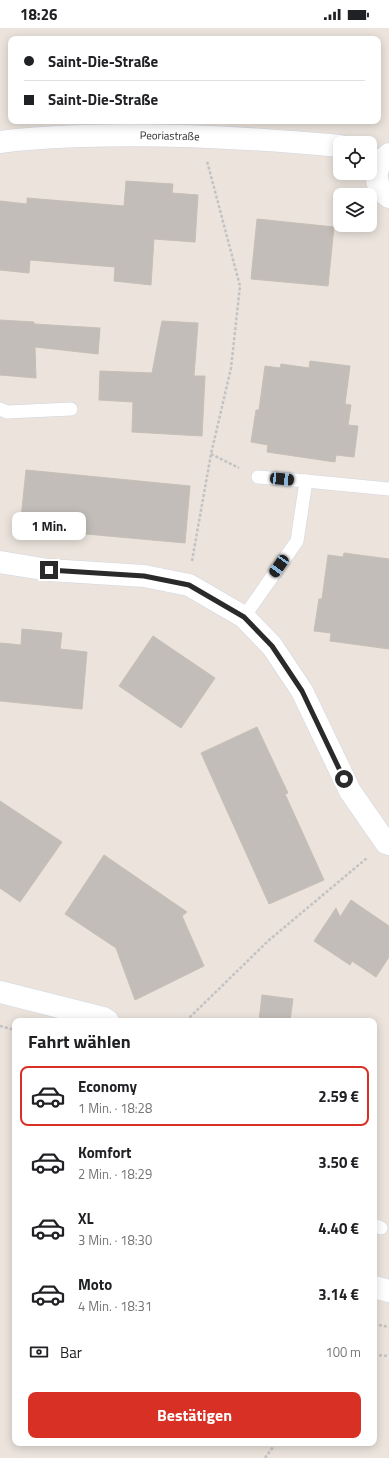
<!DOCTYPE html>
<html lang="de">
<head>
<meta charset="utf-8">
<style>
	:root { --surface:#fff; --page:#f2f2f2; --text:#202124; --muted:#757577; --line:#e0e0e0; --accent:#d93025 }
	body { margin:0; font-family:"Titillium Web",sans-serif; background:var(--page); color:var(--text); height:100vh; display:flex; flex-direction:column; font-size:15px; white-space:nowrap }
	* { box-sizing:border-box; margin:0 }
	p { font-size:13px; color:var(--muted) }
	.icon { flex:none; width:22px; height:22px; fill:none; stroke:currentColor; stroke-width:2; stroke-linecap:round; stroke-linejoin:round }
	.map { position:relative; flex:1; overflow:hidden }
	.sheet { position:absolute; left:12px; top:990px; width:365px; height:428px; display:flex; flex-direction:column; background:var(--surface); border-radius:8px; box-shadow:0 2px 10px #0003 }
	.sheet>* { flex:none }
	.top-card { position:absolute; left:8px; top:8px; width:373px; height:88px; border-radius:8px; box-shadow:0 2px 10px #0003; display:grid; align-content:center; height:88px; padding:0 16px; background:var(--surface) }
	.buttons { position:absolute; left:333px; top:108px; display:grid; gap:8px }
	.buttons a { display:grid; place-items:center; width:44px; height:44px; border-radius:8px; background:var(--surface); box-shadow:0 2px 10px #0003; font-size:20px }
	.end { position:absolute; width:18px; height:18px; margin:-9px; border:5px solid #2a2a2a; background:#fff; box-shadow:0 0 0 2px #fff }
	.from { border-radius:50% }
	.bubble { position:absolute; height:28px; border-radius:8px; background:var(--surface); box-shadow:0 2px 10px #0003; font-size:13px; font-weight:700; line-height:28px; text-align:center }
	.car { position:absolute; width:12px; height:24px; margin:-12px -6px; border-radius:5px; box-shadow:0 0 3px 1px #0007; background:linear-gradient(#222 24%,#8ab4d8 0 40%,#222 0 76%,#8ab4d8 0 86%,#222 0) }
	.top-card b { display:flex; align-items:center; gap:14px; height:38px; font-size:15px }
	.top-card b+b { border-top:1px solid var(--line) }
	.top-card i { width:10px; height:10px; background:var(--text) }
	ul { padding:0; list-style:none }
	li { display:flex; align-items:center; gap:12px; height:60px; margin:0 8px 6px; padding:0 8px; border:2px solid transparent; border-radius:8px }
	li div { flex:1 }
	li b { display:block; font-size:15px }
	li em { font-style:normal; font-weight:700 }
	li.current { border-color:var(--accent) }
	li>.icon { width:36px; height:36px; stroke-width:1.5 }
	h2 { padding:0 16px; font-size:18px; line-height:48px }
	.pay { display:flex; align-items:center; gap:10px; height:44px; padding:0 16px; font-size:15px }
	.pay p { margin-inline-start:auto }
	.action { display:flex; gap:8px; margin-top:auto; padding:8px 16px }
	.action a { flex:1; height:46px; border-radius:8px; background:var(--accent); color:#fff; font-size:16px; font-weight:700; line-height:46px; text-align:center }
	.status { display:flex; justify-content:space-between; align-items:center; height:28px; padding:0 20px; background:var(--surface); direction:ltr }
	.status svg { height:11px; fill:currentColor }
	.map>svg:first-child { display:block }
</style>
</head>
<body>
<div class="status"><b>18:26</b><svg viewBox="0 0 49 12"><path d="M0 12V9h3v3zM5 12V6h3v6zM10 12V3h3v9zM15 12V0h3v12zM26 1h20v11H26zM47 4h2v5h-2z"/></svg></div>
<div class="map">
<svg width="389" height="1430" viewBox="0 0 389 1430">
	<rect width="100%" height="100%" fill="#ebe3dc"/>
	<g fill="#c3bdb9" stroke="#c6bfb6">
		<polygon points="126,153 173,156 172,165 198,167 195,214 154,211 151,257 114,253 115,239 30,232 29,245 0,242 0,173 27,176 27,170 124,178"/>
		<polygon points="257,191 334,199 328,258 251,251"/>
		<polygon points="0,292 34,294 34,296 100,300 98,326 35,319 36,350 0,347"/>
		<polygon points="162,293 198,295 194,348 205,348 202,408 132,404 133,374 99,372 100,343 152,345"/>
		<polygon points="310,333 350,338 345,376 351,377 348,397 358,398 354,429 336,427 335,434 267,424 268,417 251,414 256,382 259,382 265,338 280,340 281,336 309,340"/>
		<polygon points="26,442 190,458 185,515 20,500"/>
		<polygon points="344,525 389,531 389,621 330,613 331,605 314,603 319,571 322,571 328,527 343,529"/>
		<polygon points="22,601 62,605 60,621 87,624 82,681 0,673 0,615 21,617"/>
		<polygon points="153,608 215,650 181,700 119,658"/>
		<polygon points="257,699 288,765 285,766 324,852 269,876 201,725"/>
		<polygon points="0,773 62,814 20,874 0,860"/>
		<polygon points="104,827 187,884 182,888 204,938 135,972 116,920 65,886"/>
		<polygon points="351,872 389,898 389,929 376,949 352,933 350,937 314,913 336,880 340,889"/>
		<polygon points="262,967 293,971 290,993 259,993"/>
	</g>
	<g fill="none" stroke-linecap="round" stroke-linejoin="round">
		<g stroke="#d1d6e2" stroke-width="14">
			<g id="lane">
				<polyline points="0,381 7,384 71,381"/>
				<polyline points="306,453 389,461"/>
				<polyline points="244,589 297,513 306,453 258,449"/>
				<polyline points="374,1197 381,1200"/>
			</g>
		</g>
		<g stroke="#d1d6e2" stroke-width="23">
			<g id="street">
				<path id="s1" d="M0,114C27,110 54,109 82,108C168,105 254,110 340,118"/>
				<path d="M389,126C373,138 372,157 389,169"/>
				<polyline points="0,534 49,542 144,548 189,557 244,589 272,618 302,663 350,763 386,815 389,816"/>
				<polyline points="0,964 103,990 108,993"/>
				<polyline points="374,1259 389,1263"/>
			</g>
		</g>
		<g stroke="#c3c3c3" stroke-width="2.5" stroke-dasharray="3 2" stroke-linecap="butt">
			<polyline points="211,426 239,440"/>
			<polyline points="192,533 211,426 231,340 240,258 207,133"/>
			<polyline points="186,993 268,913 367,830"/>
			<polyline points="0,998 15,1002"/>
			<polyline points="374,1296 389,1299"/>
			<polyline points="374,1327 389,1328"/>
			<polyline points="265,1430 276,1415"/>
		</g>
		<use href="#lane" stroke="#fff" stroke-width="13"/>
		<use href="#street" stroke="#fff" stroke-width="22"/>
	</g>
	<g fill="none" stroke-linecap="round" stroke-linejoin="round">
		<polyline stroke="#2a2a2a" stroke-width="5" points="49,542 144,548 189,557 244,589 272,618 302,663 344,751"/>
	</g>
	<g text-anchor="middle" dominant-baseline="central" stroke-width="3" stroke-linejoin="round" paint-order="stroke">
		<g font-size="11" fill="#2a2a2a" stroke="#fff">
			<text stroke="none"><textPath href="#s1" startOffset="170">Peoriastraße</textPath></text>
		</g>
	</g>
</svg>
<div class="buttons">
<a><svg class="icon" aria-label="locate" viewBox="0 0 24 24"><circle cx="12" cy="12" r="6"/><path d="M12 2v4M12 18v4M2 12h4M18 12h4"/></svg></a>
<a><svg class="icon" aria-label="layers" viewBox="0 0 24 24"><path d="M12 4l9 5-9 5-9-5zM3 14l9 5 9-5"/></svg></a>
</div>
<i class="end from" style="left:344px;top:751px"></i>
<i class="end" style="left:49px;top:542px"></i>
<div class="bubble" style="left:12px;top:484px;width:74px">1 Min.</div>
<i class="car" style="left:282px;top:451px;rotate:95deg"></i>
<i class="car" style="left:279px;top:538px;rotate:215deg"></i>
<div class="top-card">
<b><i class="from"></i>Saint-Die-Straße</b>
<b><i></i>Saint-Die-Straße</b>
</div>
<section class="sheet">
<h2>Fahrt wählen</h2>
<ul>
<li class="current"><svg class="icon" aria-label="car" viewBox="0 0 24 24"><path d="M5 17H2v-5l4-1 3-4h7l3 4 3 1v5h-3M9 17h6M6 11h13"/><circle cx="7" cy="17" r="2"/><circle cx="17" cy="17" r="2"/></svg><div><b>Economy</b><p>1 Min. · 18:28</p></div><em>2.59 €</em></li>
<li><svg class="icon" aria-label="car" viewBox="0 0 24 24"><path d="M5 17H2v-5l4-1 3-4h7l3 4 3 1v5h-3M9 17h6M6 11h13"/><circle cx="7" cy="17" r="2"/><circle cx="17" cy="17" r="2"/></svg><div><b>Komfort</b><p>2 Min. · 18:29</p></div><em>3.50 €</em></li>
<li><svg class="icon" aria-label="car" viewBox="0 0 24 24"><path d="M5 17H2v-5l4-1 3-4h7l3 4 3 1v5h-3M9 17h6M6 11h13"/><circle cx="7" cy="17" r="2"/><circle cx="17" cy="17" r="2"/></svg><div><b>XL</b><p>3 Min. · 18:30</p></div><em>4.40 €</em></li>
<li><svg class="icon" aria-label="car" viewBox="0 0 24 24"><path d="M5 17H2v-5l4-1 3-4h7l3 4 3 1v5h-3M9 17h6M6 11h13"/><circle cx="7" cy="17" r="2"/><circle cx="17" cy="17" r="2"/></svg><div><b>Moto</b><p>4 Min. · 18:31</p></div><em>3.14 €</em></li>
</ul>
<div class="pay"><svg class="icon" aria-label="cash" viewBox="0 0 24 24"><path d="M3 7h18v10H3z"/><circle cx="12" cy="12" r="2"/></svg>Bar<p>100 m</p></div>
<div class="action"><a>Bestätigen</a></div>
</section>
</div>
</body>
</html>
